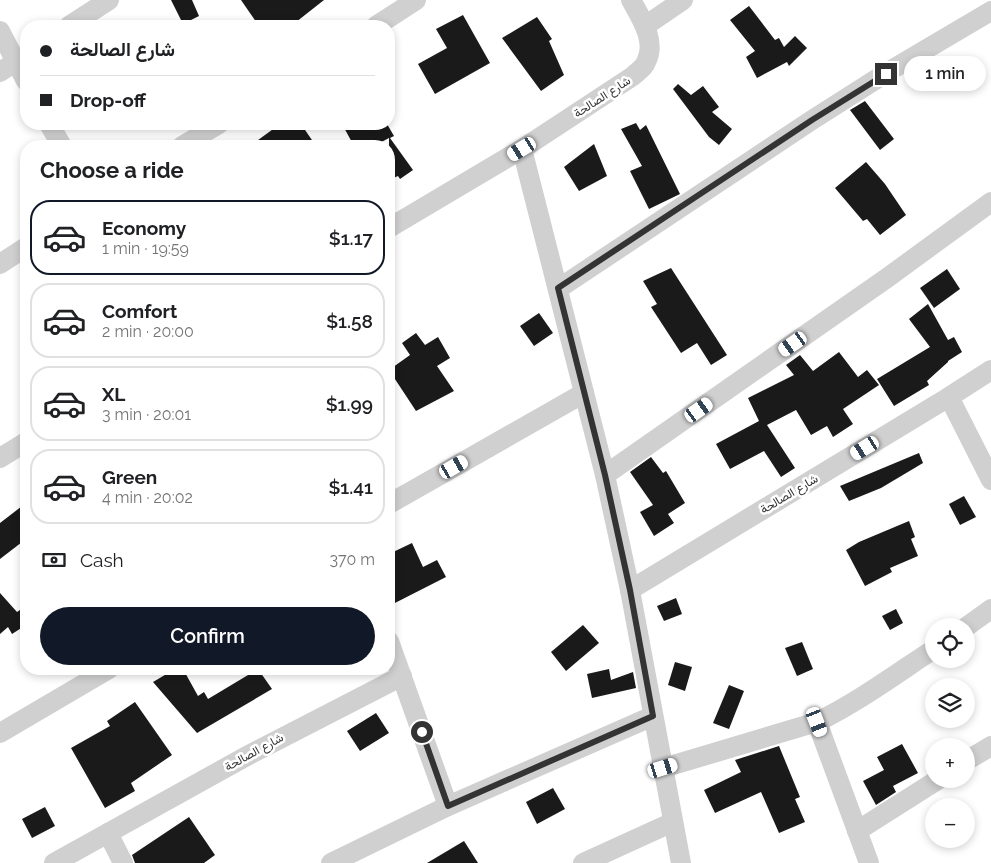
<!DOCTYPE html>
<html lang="en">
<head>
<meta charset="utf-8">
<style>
	:root { --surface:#fff; --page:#f2f2f2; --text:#202124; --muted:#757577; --line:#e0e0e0; --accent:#111827 }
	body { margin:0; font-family:Raleway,Vazirmatn,sans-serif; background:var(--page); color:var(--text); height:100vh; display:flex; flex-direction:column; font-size:19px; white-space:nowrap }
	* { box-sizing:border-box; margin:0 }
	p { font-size:16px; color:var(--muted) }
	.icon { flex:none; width:28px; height:28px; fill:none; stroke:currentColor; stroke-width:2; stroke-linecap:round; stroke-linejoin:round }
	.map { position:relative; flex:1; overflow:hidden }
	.drawer { position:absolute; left:20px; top:140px; width:375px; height:535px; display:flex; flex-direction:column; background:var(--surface); border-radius:20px; box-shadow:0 2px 8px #0003 }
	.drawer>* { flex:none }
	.banner { position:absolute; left:20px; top:20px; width:375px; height:110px; border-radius:20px; box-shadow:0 2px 8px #0003; display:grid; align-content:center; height:110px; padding:0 20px; background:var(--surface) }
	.buttons { position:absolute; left:925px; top:618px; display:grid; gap:10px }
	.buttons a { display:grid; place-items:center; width:50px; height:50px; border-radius:50%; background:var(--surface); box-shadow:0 2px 8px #0003; font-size:25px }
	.end { position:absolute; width:22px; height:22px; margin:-11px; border:6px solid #333; background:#fff; box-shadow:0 0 0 2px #fff }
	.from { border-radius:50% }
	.bubble { position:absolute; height:35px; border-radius:18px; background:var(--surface); box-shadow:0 2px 8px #0003; font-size:16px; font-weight:600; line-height:35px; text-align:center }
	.car { position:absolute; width:15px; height:30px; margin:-15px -8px; border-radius:6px; box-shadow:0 0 4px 1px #0007; background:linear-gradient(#fff 24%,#345 0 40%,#fff 0 76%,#345 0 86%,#fff 0) }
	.banner b { display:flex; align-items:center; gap:18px; height:48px; font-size:19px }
	.banner b+b { border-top:1px solid var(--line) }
	.banner i { width:12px; height:12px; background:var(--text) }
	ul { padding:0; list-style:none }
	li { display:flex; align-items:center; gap:15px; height:75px; margin:0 10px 8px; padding:0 10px; border:2px solid var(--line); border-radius:20px }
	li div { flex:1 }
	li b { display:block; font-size:19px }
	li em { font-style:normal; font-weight:600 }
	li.selected { border-color:var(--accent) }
	li>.icon { width:45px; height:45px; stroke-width:1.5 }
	h2 { padding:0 20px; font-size:22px; line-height:60px }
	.pay { display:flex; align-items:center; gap:12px; height:55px; padding:0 20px; font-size:19px }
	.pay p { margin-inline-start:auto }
	.primary-button { display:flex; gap:10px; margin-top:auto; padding:10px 20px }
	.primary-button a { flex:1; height:58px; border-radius:30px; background:var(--accent); color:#fff; font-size:20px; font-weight:600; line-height:58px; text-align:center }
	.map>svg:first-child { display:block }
</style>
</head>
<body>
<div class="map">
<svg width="991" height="863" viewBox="0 0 991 863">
	<rect width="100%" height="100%" fill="#fff"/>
	<g fill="#1a1a1a">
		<polygon points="171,0 192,0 199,16 183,24"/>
		<polygon points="241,0 324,0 291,26 259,26"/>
		<polygon points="749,6 775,40 779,38 784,47 795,36 807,48 789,66 787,62 757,78 746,57 755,51 730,20"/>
		<polygon points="463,15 490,63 435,94 418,64 447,48 436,29"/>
		<polygon points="537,17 552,39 549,41 564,75 541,91 502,38"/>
		<polygon points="678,84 691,95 703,86 719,107 712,112 732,129 719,145 709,137 673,89"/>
		<polygon points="865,101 894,139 880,150 850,110"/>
		<polygon points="636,123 640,130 646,125 680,194 649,209 630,171 642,166 621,129"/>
		<polygon points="280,124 301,124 316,146 250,146"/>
		<polygon points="342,124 387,124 394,136 390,138 413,170 400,179 398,176 389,180 389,138 374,146 354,146"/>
		<polygon points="594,144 607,176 579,191 564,167"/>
		<polygon points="866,162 885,184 906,215 880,235 867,219 863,221 835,188"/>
		<polygon points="671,268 727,355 711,365 697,343 681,353 651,307 657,304 643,281"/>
		<polygon points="947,269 960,289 934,308 920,288"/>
		<polygon points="928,304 948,340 954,337 962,352 948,361 948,362 927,381 929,385 894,406 877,379 930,347 909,319"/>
		<polygon points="539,313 553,333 534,346 520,326"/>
		<polygon points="416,333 425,345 438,337 450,358 437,366 454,391 416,411 389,370 410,355 402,343"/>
		<polygon points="839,352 858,377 867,370 879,385 843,409 853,424 833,437 827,426 811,435 796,410 767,425 795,468 781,477 764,451 730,469 716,444 759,421 748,398 794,375 786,365 800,355 813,371"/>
		<polygon points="919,453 923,463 881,488 849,501 840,486"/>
		<polygon points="651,457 663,473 666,471 685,503 668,514 674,523 654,536 640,512 653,505 630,472"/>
		<polygon points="964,496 976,517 960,525 949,504"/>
		<polygon points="26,503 26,539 0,559 0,523"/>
		<polygon points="909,521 915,537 911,539 918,556 890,568 892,572 865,586 846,550 859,542"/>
		<polygon points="412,543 423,567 437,560 446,577 389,606 389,554"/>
		<polygon points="0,593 17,612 26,606 26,625 12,634 8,627 0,634"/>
		<polygon points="676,598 682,614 664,621 657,606"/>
		<polygon points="896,609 903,623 890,630 882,616"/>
		<polygon points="583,625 599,643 566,671 551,652"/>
		<polygon points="802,642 813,669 797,676 785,648"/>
		<polygon points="675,662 692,667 685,691 668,685"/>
		<polygon points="175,669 183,669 198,696 204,692 208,699 258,669 272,689 197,733 153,682"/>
		<polygon points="609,669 611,680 633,672 636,688 592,698 587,674"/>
		<polygon points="729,685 744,691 729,729 713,723"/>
		<polygon points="135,702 172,755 131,783 135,791 105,808 71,748 110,726 107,721"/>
		<polygon points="376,713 389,733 360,751 347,731"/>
		<polygon points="902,744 918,773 893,786 896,792 876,805 863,781 884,770 877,757"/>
		<polygon points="779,746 800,797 795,799 805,822 779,833 761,792 715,813 704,790 741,772 735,760"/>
		<polygon points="553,788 565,809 537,824 526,802"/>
		<polygon points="45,807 55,826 32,838 22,819"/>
		<polygon points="189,817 215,855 204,863 135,863 132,855"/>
		<polygon points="464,841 478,863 427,863"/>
	</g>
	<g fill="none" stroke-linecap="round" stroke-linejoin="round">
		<g stroke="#d0d0d0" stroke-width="20">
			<polyline points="69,26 109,0"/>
			<polyline points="376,26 416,0"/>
			<polyline points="645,26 683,0"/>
			<polyline points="0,31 26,81"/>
			<polyline points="0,72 26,55"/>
			<polyline points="49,124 62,146"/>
			<polyline points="182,146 219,124"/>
			<polyline points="522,149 605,475 630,590 681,863"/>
			<path d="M389,228L522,149L633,76C637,72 644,68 646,62C657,42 641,18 631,0"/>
			<polyline points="0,264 26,247"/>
			<polyline points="558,289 812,120 886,73 991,11"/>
			<polyline points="949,397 991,480"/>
			<polyline points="0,458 26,442"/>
			<polyline points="605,475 887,278 991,202"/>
			<polyline points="389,504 584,393"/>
			<polyline points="630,590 949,397 991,370"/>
			<polyline points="966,627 991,609"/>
			<polyline points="389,641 448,806"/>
			<polyline points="817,722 869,863"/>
			<polyline points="0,733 109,669"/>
			<polyline points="966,761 991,746"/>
			<path d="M663,768L817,722C858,702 896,674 934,649"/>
			<polyline points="857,831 939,779"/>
			<polyline points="108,833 123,863"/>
			<polyline points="54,863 245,757 402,676"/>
			<polyline points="331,863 448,806 653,716"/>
			<polyline points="583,863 673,822"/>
		</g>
	</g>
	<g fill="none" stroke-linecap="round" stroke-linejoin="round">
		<polyline stroke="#333" stroke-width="6" points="422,732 448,806 653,716 630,590 605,475 558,288 812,120 886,74"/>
	</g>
	<g text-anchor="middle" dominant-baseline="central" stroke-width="5" stroke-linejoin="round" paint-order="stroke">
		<g font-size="12" fill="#333" stroke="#fff">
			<text transform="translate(602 97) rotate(-33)">شارع الصالحة</text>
			<text transform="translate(789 494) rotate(-31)">شارع الصالحة</text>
			<text transform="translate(254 752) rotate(-29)">شارع الصالحة</text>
		</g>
	</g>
</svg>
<div class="buttons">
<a><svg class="icon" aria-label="locate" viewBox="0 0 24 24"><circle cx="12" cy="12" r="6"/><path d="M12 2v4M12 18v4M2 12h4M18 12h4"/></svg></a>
<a><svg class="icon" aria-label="layers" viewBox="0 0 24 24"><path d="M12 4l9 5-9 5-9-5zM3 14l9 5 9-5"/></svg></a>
<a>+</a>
<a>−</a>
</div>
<i class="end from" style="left:422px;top:732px"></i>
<i class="end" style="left:886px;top:74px"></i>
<div class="bubble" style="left:904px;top:56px;width:82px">1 min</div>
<i class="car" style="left:522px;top:149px;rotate:239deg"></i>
<i class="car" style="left:793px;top:344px;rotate:235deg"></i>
<i class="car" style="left:699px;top:410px;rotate:55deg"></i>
<i class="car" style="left:865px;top:448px;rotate:239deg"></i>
<i class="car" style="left:454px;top:467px;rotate:60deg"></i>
<i class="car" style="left:817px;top:722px;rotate:159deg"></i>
<i class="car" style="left:663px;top:768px;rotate:73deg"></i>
<div class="banner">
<b><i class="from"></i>شارع الصالحة</b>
<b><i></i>Drop-off</b>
</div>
<section class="drawer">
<h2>Choose a ride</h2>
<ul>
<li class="selected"><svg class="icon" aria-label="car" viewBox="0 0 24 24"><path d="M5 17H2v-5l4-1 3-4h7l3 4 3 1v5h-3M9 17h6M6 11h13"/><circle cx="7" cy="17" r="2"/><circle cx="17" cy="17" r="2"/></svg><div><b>Economy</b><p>1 min · 19:59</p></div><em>$1.17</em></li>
<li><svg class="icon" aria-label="car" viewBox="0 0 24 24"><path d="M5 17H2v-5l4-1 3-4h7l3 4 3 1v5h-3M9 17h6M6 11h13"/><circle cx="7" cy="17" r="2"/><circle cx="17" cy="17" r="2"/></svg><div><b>Comfort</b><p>2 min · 20:00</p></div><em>$1.58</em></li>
<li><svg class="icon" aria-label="car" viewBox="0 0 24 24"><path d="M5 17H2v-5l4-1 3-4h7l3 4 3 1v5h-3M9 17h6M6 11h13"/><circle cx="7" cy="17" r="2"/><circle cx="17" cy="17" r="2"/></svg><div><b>XL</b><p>3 min · 20:01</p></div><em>$1.99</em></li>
<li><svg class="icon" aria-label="car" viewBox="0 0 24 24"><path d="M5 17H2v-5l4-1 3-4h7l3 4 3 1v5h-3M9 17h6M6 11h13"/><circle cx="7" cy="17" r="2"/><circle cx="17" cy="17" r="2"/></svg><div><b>Green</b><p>4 min · 20:02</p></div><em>$1.41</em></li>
</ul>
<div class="pay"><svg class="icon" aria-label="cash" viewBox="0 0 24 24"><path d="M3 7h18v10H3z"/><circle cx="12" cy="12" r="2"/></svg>Cash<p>370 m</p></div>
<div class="primary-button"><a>Confirm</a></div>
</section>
</div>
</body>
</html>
